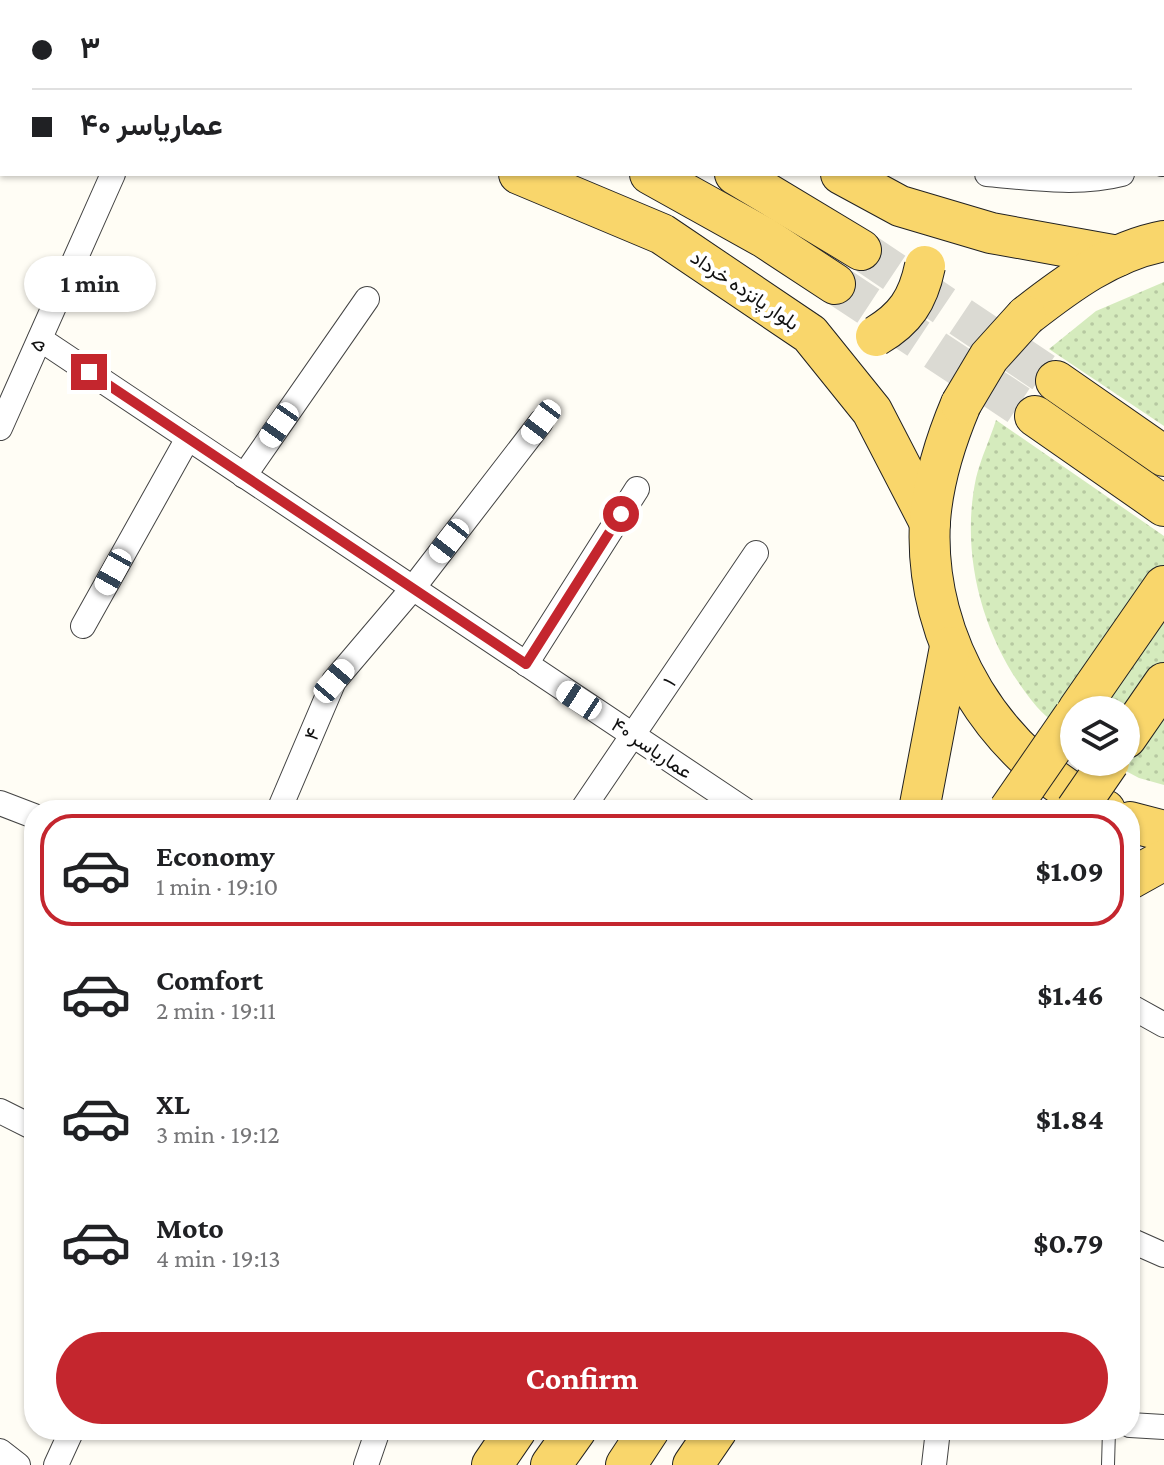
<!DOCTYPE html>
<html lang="en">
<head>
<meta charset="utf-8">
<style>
	:root { --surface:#fff; --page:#f2f2f2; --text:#202124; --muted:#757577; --line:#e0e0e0; --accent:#c4262e }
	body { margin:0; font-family:"Crimson Pro",Vazirmatn,serif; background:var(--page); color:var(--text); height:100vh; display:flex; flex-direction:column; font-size:30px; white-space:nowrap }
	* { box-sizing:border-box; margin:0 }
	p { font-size:26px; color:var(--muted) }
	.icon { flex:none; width:44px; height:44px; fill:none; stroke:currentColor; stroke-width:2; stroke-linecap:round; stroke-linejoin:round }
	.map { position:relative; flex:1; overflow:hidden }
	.drawer { position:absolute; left:24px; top:800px; width:1116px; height:640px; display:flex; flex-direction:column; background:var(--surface); border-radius:32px; box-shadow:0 2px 6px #0004 }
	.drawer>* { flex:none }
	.banner { position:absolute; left:0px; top:0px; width:1164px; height:176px; box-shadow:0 2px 6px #0004; display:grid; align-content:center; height:176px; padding:0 32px; background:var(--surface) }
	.buttons { position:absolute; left:1060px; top:696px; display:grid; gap:16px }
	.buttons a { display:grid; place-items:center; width:80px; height:80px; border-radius:50%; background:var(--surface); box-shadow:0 2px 6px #0004; font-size:40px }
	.end { position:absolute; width:36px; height:36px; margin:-18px; border:10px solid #c4262e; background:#fff; box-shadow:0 0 0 4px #fff }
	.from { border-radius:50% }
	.bubble { position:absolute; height:56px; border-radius:28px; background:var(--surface); box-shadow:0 2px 6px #0004; font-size:26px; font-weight:700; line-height:56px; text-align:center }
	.car { position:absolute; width:24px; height:48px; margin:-24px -12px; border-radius:10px; box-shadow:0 0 6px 2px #0007; background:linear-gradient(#fff 24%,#345 0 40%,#fff 0 76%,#345 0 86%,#fff 0) }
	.banner b { display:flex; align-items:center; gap:28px; height:76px; font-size:30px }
	.banner b+b { border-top:2px solid var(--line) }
	.banner i { width:20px; height:20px; background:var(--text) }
	ul { padding:14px 0 0; list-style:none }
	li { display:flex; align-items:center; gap:24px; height:112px; margin:0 16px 12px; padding:0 16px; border:4px solid transparent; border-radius:32px }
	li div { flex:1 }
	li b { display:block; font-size:30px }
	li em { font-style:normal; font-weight:700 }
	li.current { border-color:var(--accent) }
	li>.icon { width:72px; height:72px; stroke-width:1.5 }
	.cta { display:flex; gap:16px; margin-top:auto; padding:16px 32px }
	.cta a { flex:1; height:92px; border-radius:48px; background:var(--accent); color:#fff; font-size:32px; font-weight:700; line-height:92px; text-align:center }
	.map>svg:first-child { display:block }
</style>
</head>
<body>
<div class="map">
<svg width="1164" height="1465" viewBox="0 0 1164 1465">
	<defs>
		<pattern id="grass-dots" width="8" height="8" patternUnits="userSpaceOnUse" patternTransform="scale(2)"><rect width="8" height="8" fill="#d5ebbd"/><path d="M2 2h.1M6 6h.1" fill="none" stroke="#b6c8a1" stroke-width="1.8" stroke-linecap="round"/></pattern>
	</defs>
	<rect width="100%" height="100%" fill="#fffdf5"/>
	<g fill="url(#grass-dots)">
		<polygon points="1164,282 1164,426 1049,349 1096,311"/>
		<path d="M996,420L1164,536V785L1139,778L1109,762L1126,710H1074V740C1062,729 1048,719 1037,707C985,646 959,558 976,478C981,458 990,439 996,420Z"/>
	</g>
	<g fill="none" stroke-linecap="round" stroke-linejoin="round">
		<g stroke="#dbdad3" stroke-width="40" stroke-dasharray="40 20" stroke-linecap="butt">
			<polyline points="861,250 1056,381"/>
			<polyline points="835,284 1035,416"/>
		</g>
		<g stroke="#444" stroke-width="14">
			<polyline id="service" points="1108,1465 1109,1430"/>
		</g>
		<g stroke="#444" stroke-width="26">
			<g id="minor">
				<polyline points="1162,164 1164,164"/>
				<path d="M987,174C1030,178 1080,185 1122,174"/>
				<polyline points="40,339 745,810"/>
				<polyline points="0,428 113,174"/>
				<polyline points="244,476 367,299"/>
				<polyline points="83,626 188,438"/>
				<polyline points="526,664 637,489"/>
				<polyline points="0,803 34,816"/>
				<polyline points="279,810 334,681 413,588 541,422"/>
				<polyline points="582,810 756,553"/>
				<polyline points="1130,1006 1164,1025"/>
				<polyline points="0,1111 34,1128"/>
				<polyline points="1130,1240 1164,1255"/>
				<polyline points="1130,1425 1164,1427"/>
				<polyline points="0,1451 18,1465"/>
				<polyline points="56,1465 72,1430"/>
				<polyline points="366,1465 378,1430"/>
				<polyline points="934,1465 938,1430"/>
			</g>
		</g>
		<g stroke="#222" stroke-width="42">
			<g id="primary">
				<polyline points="62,0 69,2"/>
				<polyline points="315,0 320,2"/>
				<polyline points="453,0 460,2"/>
				<polyline points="519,174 662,234 810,334 872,411 930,523"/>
				<polyline points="650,174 765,238 835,284"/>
				<polyline points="735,174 861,250"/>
				<polyline points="841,174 900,206 991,233 1118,256"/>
				<path d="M1026,316C1067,284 1111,251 1164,241"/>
				<polyline points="1056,381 1164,456"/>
				<path d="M961,404C945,442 933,480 930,521C923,642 996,760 1105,810"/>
				<polyline points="1035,416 1164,506"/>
				<polyline points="1078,710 1164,586"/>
				<polyline points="1126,738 1164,683"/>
				<polyline points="919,810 950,647"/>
				<polyline points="1130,822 1164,831"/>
				<polyline points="1130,879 1164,860"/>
				<polyline points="492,1465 516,1430"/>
				<polyline points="551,1465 576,1430"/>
				<polyline points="626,1465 649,1430"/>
				<polyline points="693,1465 717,1430"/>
			</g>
		</g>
		<polyline stroke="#333" stroke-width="5" stroke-dasharray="8 4" stroke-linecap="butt" points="590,0 594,2"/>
		<use href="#service" stroke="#fff" stroke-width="12"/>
		<use href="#minor" stroke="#fff" stroke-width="24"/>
		<use href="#primary" stroke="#f9d66b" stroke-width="40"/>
		<g stroke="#222" stroke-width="42" stroke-linecap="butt">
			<g id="primary-bridge">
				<path d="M876,336C905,319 918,300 925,266"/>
				<polyline points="961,404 989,357 1026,316"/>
				<polyline points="1009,810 1074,716"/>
				<polyline points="1076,810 1109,762"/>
			</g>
		</g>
		<use href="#primary-bridge" stroke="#f9d66b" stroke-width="40"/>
	</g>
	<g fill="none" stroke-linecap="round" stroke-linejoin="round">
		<polyline stroke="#c4262e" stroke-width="10" points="89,372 526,664 621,514"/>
	</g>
	<g text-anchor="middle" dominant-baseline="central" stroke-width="8" stroke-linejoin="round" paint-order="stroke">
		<g font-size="20" fill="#111" stroke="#fff">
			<text transform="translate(745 290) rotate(34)">بلوار پانزده خرداد</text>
			<text transform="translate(37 345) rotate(-66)">۵</text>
			<text transform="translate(669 682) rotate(-56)">۱</text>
			<text transform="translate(312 734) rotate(-67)">۴</text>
			<text transform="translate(652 748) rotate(34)">عماریاسر ۴۰</text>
		</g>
	</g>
</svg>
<div class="buttons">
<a><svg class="icon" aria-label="layers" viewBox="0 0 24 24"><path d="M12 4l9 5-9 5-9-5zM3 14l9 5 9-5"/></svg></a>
</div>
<i class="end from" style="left:621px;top:514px"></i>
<i class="end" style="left:89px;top:372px"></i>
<div class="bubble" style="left:24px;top:256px;width:132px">1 min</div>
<i class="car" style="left:541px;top:422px;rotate:217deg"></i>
<i class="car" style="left:279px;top:425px;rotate:215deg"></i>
<i class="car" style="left:449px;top:541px;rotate:218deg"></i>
<i class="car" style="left:113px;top:572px;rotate:209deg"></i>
<i class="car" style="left:334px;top:681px;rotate:40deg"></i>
<i class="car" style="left:579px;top:700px;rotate:303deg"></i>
<div class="banner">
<b><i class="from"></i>۳</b>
<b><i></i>عماریاسر ۴۰</b>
</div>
<section class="drawer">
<ul>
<li class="current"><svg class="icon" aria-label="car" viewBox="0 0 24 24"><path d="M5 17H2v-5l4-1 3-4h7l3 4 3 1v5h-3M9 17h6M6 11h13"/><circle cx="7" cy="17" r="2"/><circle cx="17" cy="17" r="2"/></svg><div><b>Economy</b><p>1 min · 19:10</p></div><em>$1.09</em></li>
<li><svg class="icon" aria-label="car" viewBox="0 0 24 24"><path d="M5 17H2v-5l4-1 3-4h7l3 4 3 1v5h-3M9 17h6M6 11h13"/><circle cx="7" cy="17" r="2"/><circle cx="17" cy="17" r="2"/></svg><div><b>Comfort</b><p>2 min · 19:11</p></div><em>$1.46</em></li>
<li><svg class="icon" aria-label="car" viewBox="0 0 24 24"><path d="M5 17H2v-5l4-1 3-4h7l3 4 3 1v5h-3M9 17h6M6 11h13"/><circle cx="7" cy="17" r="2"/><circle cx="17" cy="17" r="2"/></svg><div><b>XL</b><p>3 min · 19:12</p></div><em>$1.84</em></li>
<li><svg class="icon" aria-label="car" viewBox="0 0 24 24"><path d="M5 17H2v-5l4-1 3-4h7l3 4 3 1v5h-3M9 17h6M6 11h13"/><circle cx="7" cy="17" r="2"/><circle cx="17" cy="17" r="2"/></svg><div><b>Moto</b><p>4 min · 19:13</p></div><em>$0.79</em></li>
</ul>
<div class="cta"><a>Confirm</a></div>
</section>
</div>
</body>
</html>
